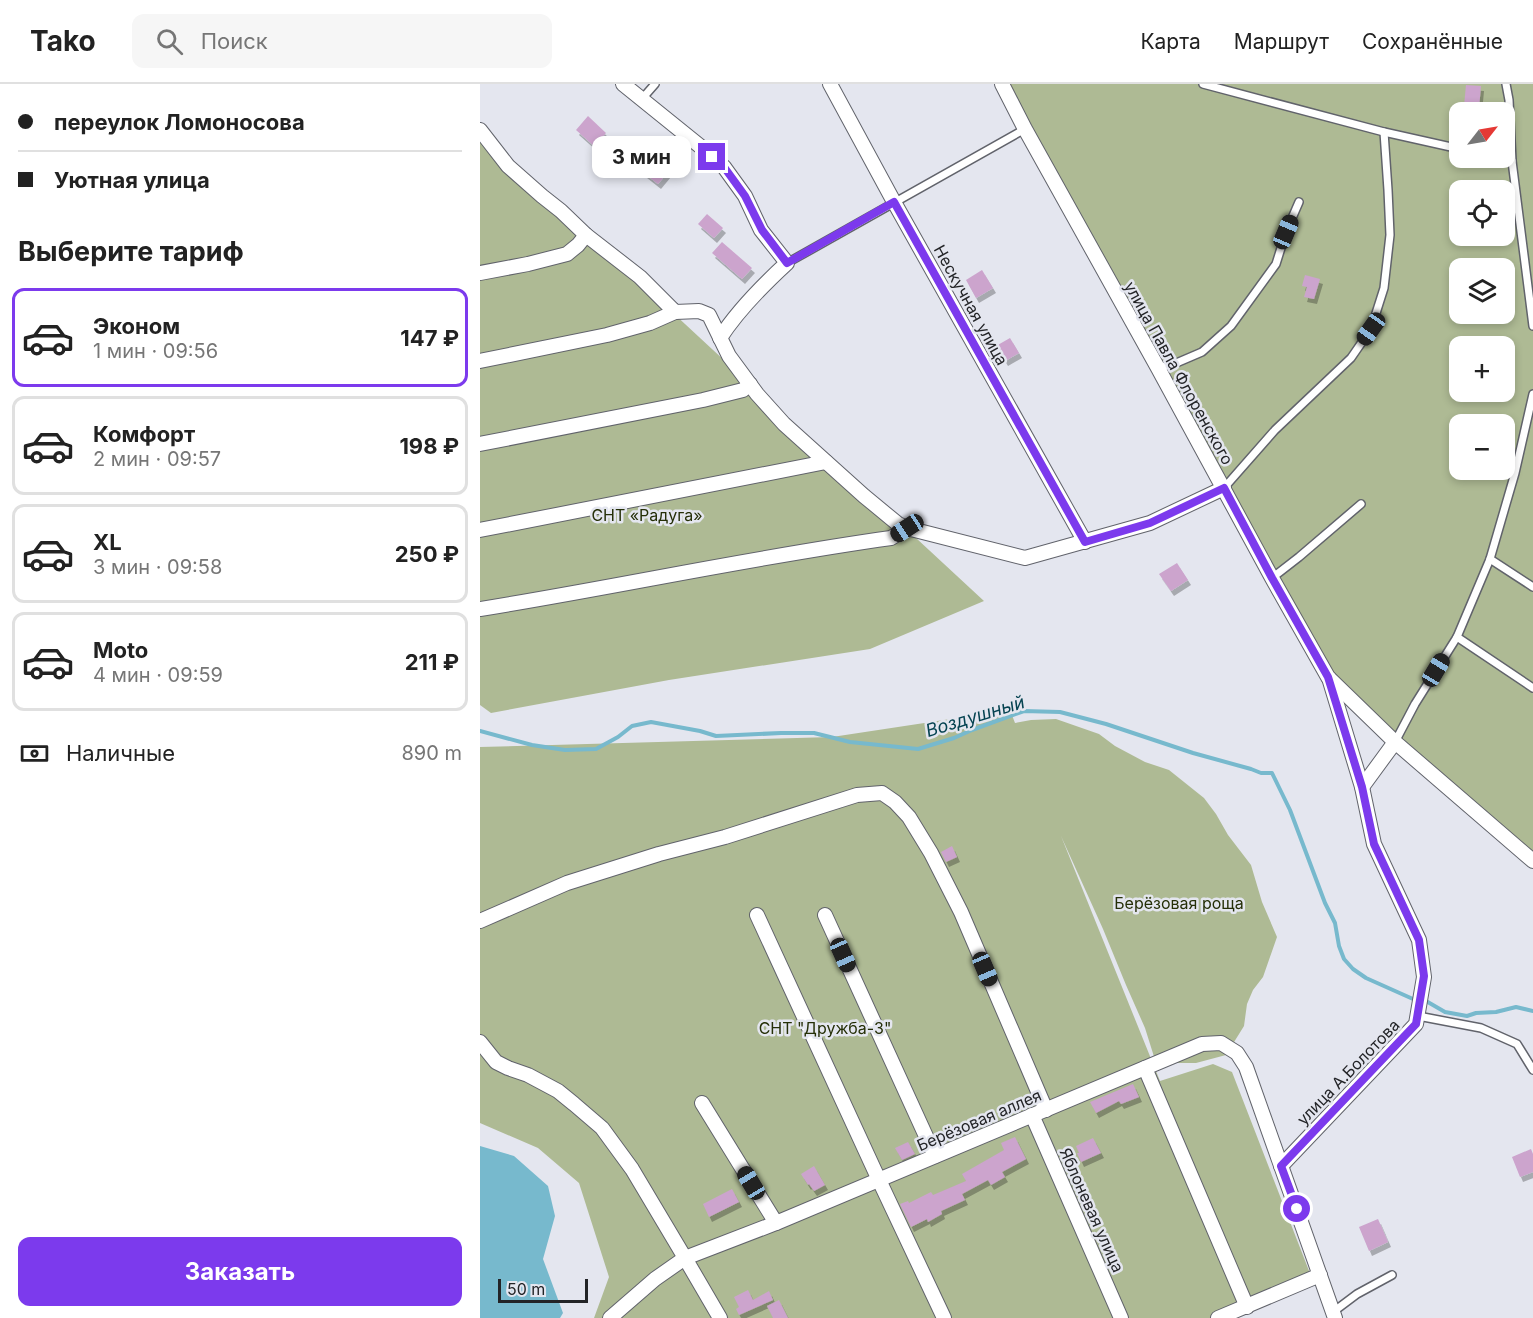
<!DOCTYPE html>
<html lang="ru">
<head>
<meta charset="utf-8">
<style>
	:root { --surface:#fff; --page:#f6f6f6; --text:#222; --muted:#767676; --line:#e0e0e0; --accent:#7c3aed }
	body { margin:0; font-family:Inter,sans-serif; background:var(--page); color:var(--text); height:100vh; display:flex; flex-direction:column; font-size:22px; white-space:nowrap }
	* { box-sizing:border-box; margin:0 }
	p { font-size:20px; color:var(--muted) }
	.icon { flex:none; width:33px; height:33px; fill:none; stroke:currentColor; stroke-width:2; stroke-linecap:round; stroke-linejoin:round }
	.map { position:relative; flex:1; overflow:hidden }
	.side { display:flex; flex-direction:column; background:var(--surface); width:480px }
	.side>* { flex:none }
	.guide { display:grid; align-content:center; height:132px; padding:0 18px; background:var(--surface) }
	.needle { width:39px; rotate:59deg }
	.fabs { position:absolute; left:969px; top:18px; display:grid; gap:12px }
	.fabs a { display:grid; place-items:center; width:66px; height:66px; border-radius:12px; background:var(--surface); box-shadow:0 3px 9px #0003; font-size:30px }
	.scale { position:absolute; left:18px; bottom:15px; width:90px; box-sizing:border-box; padding-left:6px; border:3px solid #232427; border-top:0; font-size:16px; line-height:21px; white-space:nowrap; color:#232427; -webkit-text-stroke:4px #e4e6ef; paint-order:stroke }
	.end { position:absolute; width:27px; height:27px; margin:-14px; border:8px solid #7c3aed; background:#fff; box-shadow:0 0 0 3px #fff }
	.from { border-radius:50% }
	.bubble { position:absolute; height:42px; border-radius:12px; background:var(--surface); box-shadow:0 3px 9px #0003; font-size:20px; font-weight:700; line-height:42px; text-align:center }
	.car { position:absolute; width:18px; height:36px; margin:-18px -9px; border-radius:8px; box-shadow:0 0 4px 2px #0007; background:linear-gradient(#222 24%,#8ab4d8 0 40%,#222 0 76%,#8ab4d8 0 86%,#222 0) }
	.guide b { display:flex; align-items:center; gap:21px; height:57px; font-size:22px }
	.guide b+b { border-top:2px solid var(--line) }
	.guide i { width:15px; height:15px; background:var(--text) }
	ul { padding:0; list-style:none }
	li { display:flex; align-items:center; gap:18px; height:99px; margin:0 12px 9px; padding:0 6px; border:3px solid var(--line); border-radius:12px }
	li div { flex:1 }
	li b { display:block; font-size:22px }
	li em { font-style:normal; font-weight:700 }
	li.on { border-color:var(--accent) }
	li>.icon { width:54px; height:54px; stroke-width:1.5 }
	h2 { padding:0 18px; font-size:27px; line-height:72px }
	.pay { display:flex; align-items:center; gap:15px; height:66px; padding:0 18px; font-size:22px }
	.pay p { margin-inline-start:auto }
	.button { display:flex; gap:12px; margin-top:auto; padding:12px 18px }
	.button a { flex:1; height:69px; border-radius:12px; background:var(--accent); color:#fff; font-size:24px; font-weight:700; line-height:69px; text-align:center }
	header { display:flex; align-items:center; gap:36px; box-sizing:border-box; height:84px; padding:0 30px; background:var(--surface); border-bottom:2px solid var(--line) }
	header strong { font-size:28px }
	nav { display:flex; gap:33px; margin-inline-start:auto; font-size:21px }
	.search { width:420px; height:54px; background:var(--page); display:flex; align-items:center; gap:15px; box-sizing:border-box; padding:0 21px; border-radius:12px; color:var(--muted); font-size:22px }
	main { display:flex; flex:1; min-height:0 }
	.map>svg:first-child { display:block }
</style>
</head>
<body>
<header>
<strong>Tako</strong>
<div class="search"><svg class="icon" aria-label="search" viewBox="0 0 24 24"><circle cx="10" cy="10" r="6"/><path d="M15 15l6 6"/></svg>Поиск</div>
<nav><a>Карта</a><a>Маршрут</a><a>Сохранённые</a></nav>
</header>
<main>
<section class="side">
<div class="guide">
<b><i class="from"></i>переулок Ломоносова</b>
<b><i></i>Уютная улица</b>
</div>
<h2>Выберите тариф</h2>
<ul>
<li class="on"><svg class="icon" aria-label="car" viewBox="0 0 24 24"><path d="M5 17H2v-5l4-1 3-4h7l3 4 3 1v5h-3M9 17h6M6 11h13"/><circle cx="7" cy="17" r="2"/><circle cx="17" cy="17" r="2"/></svg><div><b>Эконом</b><p>1 мин · 09:56</p></div><em>147 ₽</em></li>
<li><svg class="icon" aria-label="car" viewBox="0 0 24 24"><path d="M5 17H2v-5l4-1 3-4h7l3 4 3 1v5h-3M9 17h6M6 11h13"/><circle cx="7" cy="17" r="2"/><circle cx="17" cy="17" r="2"/></svg><div><b>Комфорт</b><p>2 мин · 09:57</p></div><em>198 ₽</em></li>
<li><svg class="icon" aria-label="car" viewBox="0 0 24 24"><path d="M5 17H2v-5l4-1 3-4h7l3 4 3 1v5h-3M9 17h6M6 11h13"/><circle cx="7" cy="17" r="2"/><circle cx="17" cy="17" r="2"/></svg><div><b>XL</b><p>3 мин · 09:58</p></div><em>250 ₽</em></li>
<li><svg class="icon" aria-label="car" viewBox="0 0 24 24"><path d="M5 17H2v-5l4-1 3-4h7l3 4 3 1v5h-3M9 17h6M6 11h13"/><circle cx="7" cy="17" r="2"/><circle cx="17" cy="17" r="2"/></svg><div><b>Moto</b><p>4 мин · 09:59</p></div><em>211 ₽</em></li>
</ul>
<div class="pay"><svg class="icon" aria-label="cash" viewBox="0 0 24 24"><path d="M3 7h18v10H3z"/><circle cx="12" cy="12" r="2"/></svg>Наличные<p>890 m</p></div>
<div class="button"><a>Заказать</a></div>
</section>
<div class="map">
<svg width="1053" height="1234" viewBox="0 0 1053 1234">
	<defs>
		<filter id="shadow"><feDropShadow dx="3" dy="5" stdDeviation="0" flood-color="#0004"/></filter>
	</defs>
	<rect width="100%" height="100%" fill="#e4e6ef"/>
	<g fill="#aeba94" fill-rule="evenodd">
		<path d="M518,0H1053V778L847,586ZM980,28H1024V74H980ZM980,106H1024V152H980ZM980,184H1024V230H980ZM980,262H1024V308H980ZM980,340H1024V386H980Z"/>
		<polygon points="0,50 504,517 390,565 189,596 11,629 0,621"/>
		<polygon points="530,626 535,639 551,636 576,635 619,650 635,662 665,678 689,686 724,714 736,730 748,751 771,781 782,818 797,853 783,893 773,906 767,920 764,942 746,971 716,979 676,979 665,944 646,901 623,845 581,752 680,997 733,980 752,988 831,1192 737,1234 114,1234 129,1193 99,1099 58,1064 0,1039 0,663 352,653"/>
	</g>
	<polygon fill="#77b9cd" points="0,1062 34,1072 68,1102 75,1132 63,1175 83,1229 80,1234 0,1234"/>
	<g fill="none" stroke-linecap="round" stroke-linejoin="round">
		<g stroke="#77b9cd" stroke-width="4">
			<polyline points="0,647 52,661 85,666 116,665 138,653 152,642 171,638 220,647 236,652 301,649 334,649 370,658 438,665 474,654 492,646 544,627 580,628 626,640 713,669 771,685 781,689 792,689 810,726 845,819 855,839 859,862 864,875 873,885 886,894 933,915"/>
			<polyline points="946,917 965,928 987,932 996,929 1016,928 1036,923 1053,927"/>
		</g>
	</g>
	<g fill="#cca4cd" filter="url(#shadow)">
		<polygon points="986,1 1001,2 999,24 984,22"/>
		<polygon points="108,32 126,49 114,62 96,46"/>
		<polygon points="175,67 193,82 178,100 159,85"/>
		<polygon points="227,130 243,144 234,154 218,140"/>
		<polygon points="242,158 272,184 262,195 232,169"/>
		<polygon points="502,186 513,204 496,214 486,196"/>
		<polygon points="825,191 840,195 834,215 824,213 827,203 822,202"/>
		<polygon points="530,254 539,269 525,277 516,262"/>
		<polygon points="697,479 708,496 691,507 679,490"/>
		<polygon points="472,762 477,773 466,778 461,768"/>
		<polygon points="653,1000 659,1013 641,1020 639,1017 616,1029 610,1018"/>
		<polygon points="535,1053 546,1075 522,1088 525,1093 511,1101 508,1096 482,1110 485,1116 461,1127 462,1130 448,1138 447,1135 431,1143 420,1120 428,1117 429,1119 451,1108 453,1111 486,1097 482,1090 524,1066 521,1059"/>
		<polygon points="613,1054 621,1069 601,1078 597,1069 599,1069 596,1062"/>
		<polygon points="428,1058 435,1070 422,1076 415,1064"/>
		<polygon points="1051,1065 1053,1070 1053,1088 1040,1093 1032,1073"/>
		<polygon points="334,1082 345,1101 334,1107 329,1100 328,1101 321,1090"/>
		<polygon points="252,1105 259,1118 229,1133 223,1120"/>
		<polygon points="898,1135 908,1158 889,1167 879,1143"/>
		<polygon points="268,1206 273,1216 289,1207 293,1216 259,1231 256,1225 259,1223 254,1213"/>
		<polygon points="299,1216 308,1234 293,1234 287,1222"/>
	</g>
	<g fill="none" stroke-linecap="round" stroke-linejoin="round">
		<g stroke="#61636b" stroke-width="10">
			<g id="service">
				<polyline points="723,0 904,48 980,65"/>
				<polyline points="1026,0 1029,16 1032,77 1053,242"/>
				<polyline points="161,16 175,0"/>
				<polyline points="1017,74 1032,77"/>
				<polyline points="307,179 545,45"/>
				<polyline points="678,284 694,280 722,268 751,242 796,180 806,148 819,118"/>
				<polyline points="744,404 795,346 871,274 891,245 904,204 910,151 908,106 904,48"/>
				<polyline points="1010,475 1053,503"/>
				<polyline points="792,494 819,473 881,420"/>
				<polyline points="977,553 1053,604"/>
				<polyline points="915,658 935,620 977,553 1010,475 1035,389 1053,310"/>
				<polyline points="938,932 1001,944 1037,960 1053,986"/>
				<polyline points="853,1228 877,1210 912,1191"/>
			</g>
		</g>
		<g stroke="#61636b" stroke-width="16">
			<g id="minor">
				<path d="M143,0L221,63L244,83L265,112L281,146L307,179C282,202 258,226 240,254"/>
				<polyline points="350,0 414,118 605,458"/>
				<polyline points="522,0 545,45 678,284 792,494 848,593 915,658 1053,777"/>
				<polyline points="0,46 28,82 62,112 81,127 106,151 160,193 195,228 219,227 229,231 249,272 277,310 304,340 384,412 418,440 427,444 545,474 670,439 744,404"/>
				<polyline points="0,189 48,180 87,170 98,161 106,151"/>
				<polyline points="0,277 127,251 170,239 195,228"/>
				<polyline points="0,360 223,316 263,306 270,300"/>
				<polyline points="0,446 346,378"/>
				<path d="M0,525C137,503 273,473 411,454L427,444"/>
				<polyline points="882,703 915,658"/>
				<polyline points="277,831 399,1096 464,1234"/>
				<polyline points="345,831 455,1072"/>
				<polyline points="0,837 87,799 179,770 245,753 377,711 402,709 415,718 429,733 451,769 481,828 566,1026"/>
				<polyline points="0,958 16,978 28,984 48,991 78,1007 94,1020 122,1044 152,1085 205,1174 175,1195 130,1234"/>
				<polyline points="665,984 767,1223"/>
				<polyline points="222,1019 296,1139"/>
				<polyline points="552,1031 641,1234"/>
				<polyline points="801,1082 936,940 944,893 939,856 894,760 882,703 849,594"/>
				<polyline points="240,1234 205,1174 296,1139 722,960 741,959 757,969 766,983 855,1234"/>
				<polyline points="738,1234 840,1191"/>
			</g>
		</g>
		<use href="#service" stroke="#fff" stroke-width="7"/>
		<use href="#minor" stroke="#fff" stroke-width="14"/>
	</g>
	<g fill="none" stroke-linecap="round" stroke-linejoin="round">
		<polyline stroke="#7c3aed" stroke-width="8" points="232,73 244,83 265,112 282,146 307,179 414,118 605,458 670,439 744,404 792,494 848,593 882,703 894,760 939,856 944,892 936,940 801,1082 817,1125"/>
	</g>
	<g text-anchor="middle" dominant-baseline="central" stroke-width="5" stroke-linejoin="round" paint-order="stroke">
		<g font-size="16" fill="#232427" stroke="#e4e6ef">
			<text transform="translate(491 221) rotate(61)">Нескучная улица</text>
			<text transform="translate(699 289) rotate(61)">улица Павла Флоренского</text>
			<text transform="translate(868 988) rotate(-46)">улица А.Болотова</text>
			<text transform="translate(499 1036) rotate(-23)">Берёзовая аллея</text>
			<text transform="translate(612 1126) rotate(66)">Яблоневая улица</text>
		</g>
		<g font-size="16" fill="#252f07" stroke="#e4e6ef">
			<text x="167" y="431">СНТ «Радуга»</text>
			<text x="699" y="819">Берёзовая роща</text>
			<text x="345" y="944">СНТ "Дружба-3"</text>
		</g>
		<g font-size="18" font-style="italic" fill="#054351" stroke="#e4e6ef">
			<text transform="translate(495 632) rotate(-17)">Воздушный</text>
		</g>
	</g>
</svg>
<div class="fabs">
<a><svg class="needle" viewBox="-14 -14 28 28"><path d="M0-13l5 13h-10z" fill="#e53935"/><path d="M0 13l5-13h-10z" fill="#767676"/></svg></a>
<a><svg class="icon" aria-label="locate" viewBox="0 0 24 24"><circle cx="12" cy="12" r="6"/><path d="M12 2v4M12 18v4M2 12h4M18 12h4"/></svg></a>
<a><svg class="icon" aria-label="layers" viewBox="0 0 24 24"><path d="M12 4l9 5-9 5-9-5zM3 14l9 5 9-5"/></svg></a>
<a>+</a>
<a>−</a>
</div>
<div class="scale">50 m</div>
<i class="end from" style="left:817px;top:1125px"></i>
<i class="end" style="left:232px;top:73px"></i>
<div class="bubble" style="left:112px;top:52px;width:99px">3 мин</div>
<i class="car" style="left:806px;top:148px;rotate:23deg"></i>
<i class="car" style="left:891px;top:245px;rotate:215deg"></i>
<i class="car" style="left:427px;top:444px;rotate:237deg"></i>
<i class="car" style="left:956px;top:586px;rotate:31deg"></i>
<i class="car" style="left:363px;top:871px;rotate:156deg"></i>
<i class="car" style="left:505px;top:885px;rotate:157deg"></i>
<i class="car" style="left:271px;top:1099px;rotate:329deg"></i>
</div>
</main>
</body>
</html>
